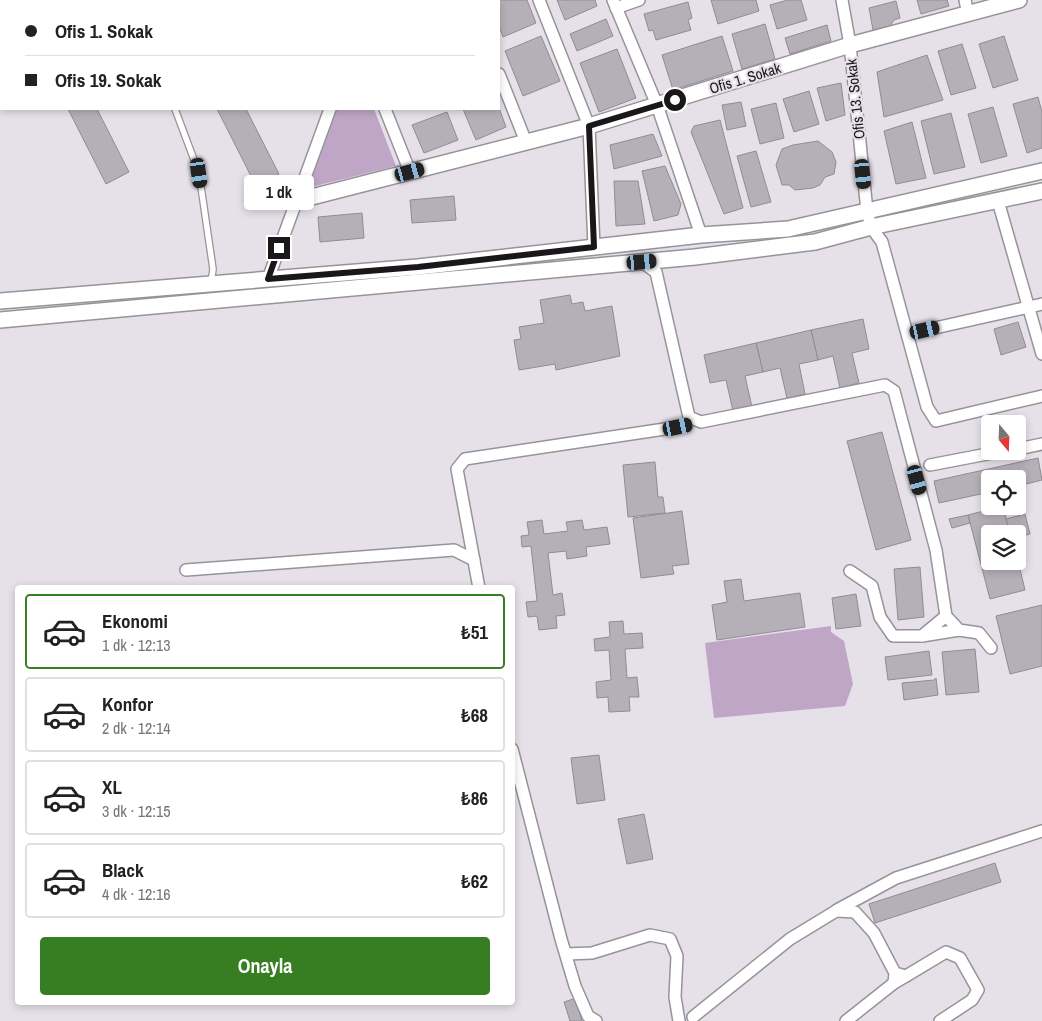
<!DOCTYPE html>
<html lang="tr">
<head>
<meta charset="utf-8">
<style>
	:root { --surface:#fff; --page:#f2f2f2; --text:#222; --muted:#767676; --line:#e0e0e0; --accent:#377d21 }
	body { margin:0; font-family:"Archivo Narrow",sans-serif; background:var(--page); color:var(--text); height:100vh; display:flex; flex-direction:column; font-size:19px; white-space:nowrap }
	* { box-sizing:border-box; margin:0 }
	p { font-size:16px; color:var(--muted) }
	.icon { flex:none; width:28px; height:28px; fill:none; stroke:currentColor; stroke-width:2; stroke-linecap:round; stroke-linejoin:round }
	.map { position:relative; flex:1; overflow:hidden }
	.sheet { position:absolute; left:15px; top:585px; width:500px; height:420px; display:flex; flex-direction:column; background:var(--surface); border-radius:5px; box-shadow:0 2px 8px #0003 }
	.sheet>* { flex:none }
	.top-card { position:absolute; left:0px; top:0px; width:500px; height:110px; box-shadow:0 2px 8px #0003; display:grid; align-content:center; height:110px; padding:0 25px; background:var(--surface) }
	.needle { width:32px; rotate:161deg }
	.tools { position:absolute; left:981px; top:415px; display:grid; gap:10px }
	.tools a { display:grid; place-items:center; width:45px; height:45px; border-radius:5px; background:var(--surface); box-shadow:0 2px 8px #0003; font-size:25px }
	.end { position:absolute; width:22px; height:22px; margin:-11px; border:6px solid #19171a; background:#fff; box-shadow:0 0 0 2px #fff }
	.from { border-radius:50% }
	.bubble { position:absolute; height:35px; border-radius:5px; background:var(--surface); box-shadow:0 2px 8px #0003; font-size:16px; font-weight:800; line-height:35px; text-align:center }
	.car { position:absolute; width:15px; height:30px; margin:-15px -8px; border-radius:6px; box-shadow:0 0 4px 1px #0007; background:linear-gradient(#222 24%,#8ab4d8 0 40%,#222 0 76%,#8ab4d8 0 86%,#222 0) }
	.top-card b { display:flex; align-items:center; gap:18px; height:48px; font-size:19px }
	.top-card b+b { border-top:1px solid var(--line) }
	.top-card i { width:12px; height:12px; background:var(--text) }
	ul { padding:9px 0 0; list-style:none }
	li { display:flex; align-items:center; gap:15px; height:75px; margin:0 10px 8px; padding:0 15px; border:2px solid var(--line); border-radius:5px }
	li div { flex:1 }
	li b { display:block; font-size:19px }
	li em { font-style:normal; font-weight:800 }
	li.selected { border-color:var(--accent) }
	li>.icon { width:45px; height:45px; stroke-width:1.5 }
	.action { display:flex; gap:10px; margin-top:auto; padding:10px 25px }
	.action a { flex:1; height:58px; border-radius:5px; background:var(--accent); color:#fff; font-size:20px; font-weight:800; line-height:58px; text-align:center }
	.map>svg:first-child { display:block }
</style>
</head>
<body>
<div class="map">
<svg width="1042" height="1021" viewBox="0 0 1042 1021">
	<rect width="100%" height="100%" fill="#e6e0e8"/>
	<g fill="#bfa6c6">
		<polygon points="334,109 374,109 396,166 311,187 306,186"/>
		<polygon points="831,626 831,632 844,641 853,684 845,706 714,718 705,643"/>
	</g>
	<g fill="#b5b0b7" stroke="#918b92">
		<polygon points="488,0 527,0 536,23 503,37 499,26 499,1"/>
		<polygon points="557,0 595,0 597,6 565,20"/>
		<polygon points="711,0 756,0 759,11 718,24"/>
		<polygon points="788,0 801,0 807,20 777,29 770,5"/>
		<polygon points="917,0 947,0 949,6 921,14"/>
		<polygon points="896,1 900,18 894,20 890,26 873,30 869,8"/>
		<polygon points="688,2 692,18 688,20 691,30 656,40 653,30 649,31 644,14"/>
		<polygon points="606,19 613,36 577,51 570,34"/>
		<polygon points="765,24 775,59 742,69 732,34"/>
		<polygon points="827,25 831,41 790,54 785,38"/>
		<polygon points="541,36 560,81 523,96 505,51"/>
		<polygon points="722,36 733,71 673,90 662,55"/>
		<polygon points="1004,36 1018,80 993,88 979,44"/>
		<polygon points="962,44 976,88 951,95 938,51"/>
		<polygon points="617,49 636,98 599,112 580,63"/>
		<polygon points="927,55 943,100 884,117 877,72"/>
		<polygon points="841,83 845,115 826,121 817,88"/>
		<polygon points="809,91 819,124 794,132 783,99"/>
		<polygon points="1038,97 1042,112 1042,148 1027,153 1013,104"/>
		<polygon points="741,102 746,126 727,130 722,105"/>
		<polygon points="776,103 784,138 760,144 751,109"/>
		<polygon points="993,107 1007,156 981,163 968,114"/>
		<polygon points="499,108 506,127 476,140 463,109"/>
		<polygon points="68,109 97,109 129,172 106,184"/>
		<polygon points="217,109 246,109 279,174 256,186"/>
		<polygon points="447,112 458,140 424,153 412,125"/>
		<polygon points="951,113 965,167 934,174 921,121"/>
		<polygon points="720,120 743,208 724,214 691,132 694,126"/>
		<polygon points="912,122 926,178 896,184 884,131"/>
		<polygon points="653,134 662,156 614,169 610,145"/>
		<polygon points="818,141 832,152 836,162 834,174 825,177 820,185 813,188 795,190 789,185 782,185 776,165 782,149 793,145"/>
		<polygon points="756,151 771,202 751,207 737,156"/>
		<polygon points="665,166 681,204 678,215 654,221 642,171"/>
		<polygon points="614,181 638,181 645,224 616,226"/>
		<polygon points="454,196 456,220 412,223 410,200"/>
		<polygon points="362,213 364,238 320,242 318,217"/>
		<polygon points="570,295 572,304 583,302 585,311 612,306 620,356 556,370 555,364 519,370 514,340 521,339 519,327 544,323 540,300"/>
		<polygon points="863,319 869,349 852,353 859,383 840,388 833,356 818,360 811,330"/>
		<polygon points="1018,322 1026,347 1001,355 994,329"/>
		<polygon points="811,330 818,360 799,364 805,394 787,398 780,368 763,372 756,343"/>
		<polygon points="756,343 763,372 745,376 752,407 733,411 726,380 710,383 704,355"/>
		<polygon points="882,432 911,540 876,550 847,441"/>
		<polygon points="1038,458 1042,480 1018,486 1018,479 990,479 990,492 939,503 934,481"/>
		<polygon points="655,462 658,497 663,497 665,513 628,517 623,465"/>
		<polygon points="1003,506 1010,534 990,534 990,561 1018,561 1025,590 990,599 968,515"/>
		<polygon points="682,511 689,564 672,566 674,574 641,578 633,518"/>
		<polygon points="1025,514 1030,534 1018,537 1018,534 1010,534 1006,519"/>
		<polygon points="968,515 970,523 952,528 949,519"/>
		<polygon points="542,520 544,534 568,531 566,522 582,520 584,530 607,527 610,544 586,547 587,556 567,559 566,551 548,553 553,595 562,593 565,615 556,616 557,628 539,630 537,616 528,617 526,602 537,601 531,546 522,547 521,536 529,535 527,522"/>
		<polygon points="920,567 924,617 898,620 894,569"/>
		<polygon points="741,579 744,601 800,593 805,627 717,640 712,605 727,602 724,581"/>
		<polygon points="856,594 861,626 836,629 832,598"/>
		<polygon points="1042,605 1042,666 1010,674 996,616"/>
		<polygon points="623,621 624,634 642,633 643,648 625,649 627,678 637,677 639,697 629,697 630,711 609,712 608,697 597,698 596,682 611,680 609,650 595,651 594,639 610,637 609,622"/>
		<polygon points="975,649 979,692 946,695 942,652"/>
		<polygon points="929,651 932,675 888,680 885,657"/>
		<polygon points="936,678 938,695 904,700 902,683 934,680"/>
		<polygon points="599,755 605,800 577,804 571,758"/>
		<polygon points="644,814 653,859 627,864 618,819"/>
		<polygon points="995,863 1001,882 875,923 869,904"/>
		<polygon points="576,998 582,1021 570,1021 564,1002"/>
	</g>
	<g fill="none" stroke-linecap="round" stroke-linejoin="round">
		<g stroke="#98939a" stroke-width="8">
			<polyline id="lane" points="175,109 199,173 213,269 211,283"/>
		</g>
		<g stroke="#98939a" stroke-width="14">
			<g id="street">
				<polyline points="469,0 469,1"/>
				<polyline points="539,0 589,126 594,247"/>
				<polyline points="613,0 657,105 701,235"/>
				<polyline points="842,0 850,45 867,211 871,227 882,242 927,407 936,421 1042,396"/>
				<polyline points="965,0 968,14"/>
				<polyline points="70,1 72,0"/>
				<polyline points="370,1 370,0"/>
				<polyline points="616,8 639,0"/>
				<polyline points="0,41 1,41"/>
				<polyline points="499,74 526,142"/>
				<polyline points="385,109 410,172"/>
				<polyline points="998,201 1042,354"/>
				<polyline points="642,262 656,272 689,417 701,422 885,385 894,391 936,550 946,616 959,630 979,633 991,648"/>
				<polyline points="268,279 330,109"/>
				<polyline points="908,334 1042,304"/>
				<polyline points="1018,449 1042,444"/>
				<polyline points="930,465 1003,451"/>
				<polyline points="186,570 454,550 474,560"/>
				<polyline points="850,571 872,586 880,617 893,636 922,636"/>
				<polyline points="479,588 457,469 465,459 678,427"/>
				<polyline points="946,616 922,636 959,630"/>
				<polyline points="512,749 561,939 575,986 588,1016 596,1021"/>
				<polyline points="837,910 896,878 1042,831"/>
				<polyline points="566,954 592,953 650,935 670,939 677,956 675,997 679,1021"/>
				<polyline points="906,976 946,952 960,958 978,990 972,1000 940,1021"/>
				<polyline points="693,1017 790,939 836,911 855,912 874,933 895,973 906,976 894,983 895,973"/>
				<polyline points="846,1021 894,983"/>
			</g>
		</g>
		<g stroke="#98939a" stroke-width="18">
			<g id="secondary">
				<polyline points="296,201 589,126 850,45 1019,0"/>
				<polyline points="0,301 418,267 701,235 788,229 1042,171"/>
				<polyline points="0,320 695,257 815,242 871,227 1042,191"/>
			</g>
		</g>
		<g stroke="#c3c3c3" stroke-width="22">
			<g id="highway">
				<polyline points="29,1 31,0"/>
				<polyline points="0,18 1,18"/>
			</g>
		</g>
		<use href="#lane" stroke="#fff" stroke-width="5.5"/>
		<use href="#street" stroke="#fff" stroke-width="11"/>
		<use href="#secondary" stroke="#fff" stroke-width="15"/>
		<use href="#highway" stroke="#b86ccb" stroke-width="20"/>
	</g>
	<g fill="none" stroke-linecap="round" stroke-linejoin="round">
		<polyline stroke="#19171a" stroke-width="6" points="279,248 268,279 418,267 594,247 589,126 675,100"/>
	</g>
	<g text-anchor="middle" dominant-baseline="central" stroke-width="4.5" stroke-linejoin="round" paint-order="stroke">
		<g font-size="15" fill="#19171a" stroke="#e6e0e8">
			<text transform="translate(745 78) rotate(-17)">Ofis 1. Sokak</text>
			<text transform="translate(855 99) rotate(-96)">Ofis 13. Sokak</text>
		</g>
	</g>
</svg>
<div class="tools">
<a><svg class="needle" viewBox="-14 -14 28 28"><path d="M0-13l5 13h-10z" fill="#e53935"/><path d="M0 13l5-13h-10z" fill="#767676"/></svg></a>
<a><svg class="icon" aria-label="locate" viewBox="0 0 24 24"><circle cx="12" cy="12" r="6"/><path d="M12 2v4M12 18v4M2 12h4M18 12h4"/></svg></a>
<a><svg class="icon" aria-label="layers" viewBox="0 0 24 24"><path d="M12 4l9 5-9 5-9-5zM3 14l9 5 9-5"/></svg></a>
</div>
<i class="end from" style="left:675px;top:100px"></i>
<i class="end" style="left:279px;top:248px"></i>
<div class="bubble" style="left:244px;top:175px;width:70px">1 dk</div>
<i class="car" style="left:410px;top:172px;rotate:75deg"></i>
<i class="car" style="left:199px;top:173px;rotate:172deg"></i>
<i class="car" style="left:863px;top:174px;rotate:174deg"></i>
<i class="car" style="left:642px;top:262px;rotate:85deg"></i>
<i class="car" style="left:925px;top:330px;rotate:77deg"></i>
<i class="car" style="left:678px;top:427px;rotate:78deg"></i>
<i class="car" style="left:917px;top:480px;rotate:165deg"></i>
<div class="top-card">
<b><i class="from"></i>Ofis 1. Sokak</b>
<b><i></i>Ofis 19. Sokak</b>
</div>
<section class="sheet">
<ul>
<li class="selected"><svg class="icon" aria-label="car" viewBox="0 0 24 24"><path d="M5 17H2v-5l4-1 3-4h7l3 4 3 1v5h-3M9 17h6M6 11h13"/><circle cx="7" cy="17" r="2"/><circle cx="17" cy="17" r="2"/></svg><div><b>Ekonomi</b><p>1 dk · 12:13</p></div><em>₺51</em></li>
<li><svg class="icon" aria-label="car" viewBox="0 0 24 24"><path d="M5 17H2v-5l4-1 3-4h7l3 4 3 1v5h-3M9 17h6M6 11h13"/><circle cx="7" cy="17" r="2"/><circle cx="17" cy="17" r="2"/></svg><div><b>Konfor</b><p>2 dk · 12:14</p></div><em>₺68</em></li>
<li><svg class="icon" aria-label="car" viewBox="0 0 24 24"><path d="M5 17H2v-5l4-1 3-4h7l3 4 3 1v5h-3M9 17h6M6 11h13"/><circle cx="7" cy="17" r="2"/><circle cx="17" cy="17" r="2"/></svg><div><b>XL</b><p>3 dk · 12:15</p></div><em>₺86</em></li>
<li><svg class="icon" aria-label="car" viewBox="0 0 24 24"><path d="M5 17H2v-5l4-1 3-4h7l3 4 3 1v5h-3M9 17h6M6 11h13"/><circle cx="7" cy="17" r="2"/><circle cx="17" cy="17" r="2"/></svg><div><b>Black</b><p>4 dk · 12:16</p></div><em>₺62</em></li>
</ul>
<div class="action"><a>Onayla</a></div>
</section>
</div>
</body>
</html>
